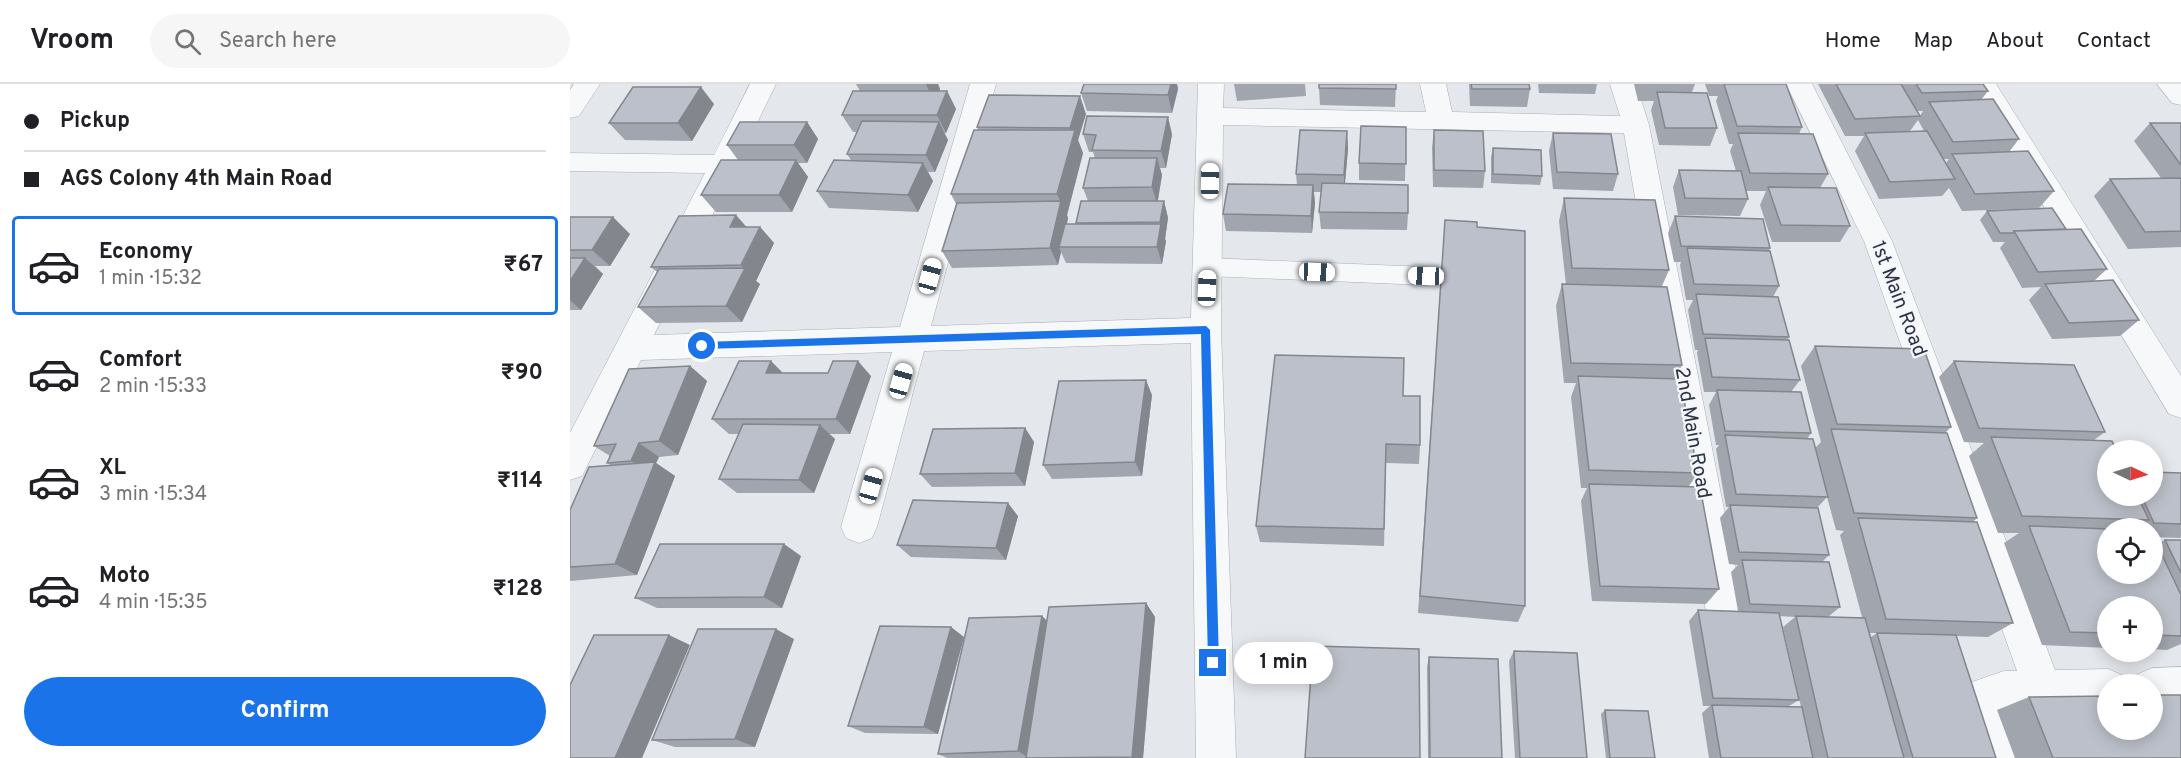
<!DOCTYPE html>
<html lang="en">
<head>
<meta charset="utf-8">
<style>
	:root { --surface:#fff; --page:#f6f6f6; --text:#202124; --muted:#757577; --line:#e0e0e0; --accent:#1a73e8 }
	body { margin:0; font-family:Overpass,sans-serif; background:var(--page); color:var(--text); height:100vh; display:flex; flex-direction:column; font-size:22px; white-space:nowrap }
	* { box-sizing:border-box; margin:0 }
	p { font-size:20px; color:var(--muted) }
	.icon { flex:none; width:33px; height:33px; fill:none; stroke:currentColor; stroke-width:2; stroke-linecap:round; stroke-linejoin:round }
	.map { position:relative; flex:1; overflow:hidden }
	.sheet { display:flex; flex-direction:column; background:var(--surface); width:570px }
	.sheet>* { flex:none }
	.hud { display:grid; align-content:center; height:132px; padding:0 24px; background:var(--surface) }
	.needle { width:39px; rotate:94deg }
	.buttons { position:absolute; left:1527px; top:356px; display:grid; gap:12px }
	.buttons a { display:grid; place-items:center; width:66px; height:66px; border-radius:50%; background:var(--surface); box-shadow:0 3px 15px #0003; font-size:30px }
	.end { position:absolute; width:27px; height:27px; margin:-14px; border:8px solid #1a73e8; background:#fff; box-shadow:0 0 0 3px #fff }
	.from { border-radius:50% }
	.bubble { position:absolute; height:42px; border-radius:21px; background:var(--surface); box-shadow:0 3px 15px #0003; font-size:20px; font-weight:700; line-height:42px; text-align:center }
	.car { position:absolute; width:18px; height:36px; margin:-18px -9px; border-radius:8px; box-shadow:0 0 4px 2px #0007; background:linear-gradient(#fff 24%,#345 0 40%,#fff 0 76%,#345 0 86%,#fff 0) }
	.hud b { display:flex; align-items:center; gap:21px; height:57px; font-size:22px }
	.hud b+b { border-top:2px solid var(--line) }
	.hud i { width:15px; height:15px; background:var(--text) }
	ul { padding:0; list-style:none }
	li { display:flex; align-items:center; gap:18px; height:99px; margin:0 12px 9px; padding:0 12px; border:3px solid transparent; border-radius:6px }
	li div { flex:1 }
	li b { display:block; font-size:22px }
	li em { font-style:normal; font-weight:700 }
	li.current { border-color:var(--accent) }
	li>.icon { width:54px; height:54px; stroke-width:1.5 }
	.primary-button { display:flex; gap:12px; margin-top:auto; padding:12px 24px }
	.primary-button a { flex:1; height:69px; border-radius:36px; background:var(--accent); color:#fff; font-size:24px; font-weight:700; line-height:69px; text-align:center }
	header { display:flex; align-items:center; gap:36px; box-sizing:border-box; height:84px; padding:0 30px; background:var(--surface); border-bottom:2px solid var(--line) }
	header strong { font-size:28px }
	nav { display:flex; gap:33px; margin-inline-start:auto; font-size:21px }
	.search { width:420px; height:54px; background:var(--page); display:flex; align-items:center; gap:15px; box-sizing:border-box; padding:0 21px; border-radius:33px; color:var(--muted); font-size:22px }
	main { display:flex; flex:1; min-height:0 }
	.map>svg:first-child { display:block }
</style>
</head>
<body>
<header>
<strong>Vroom</strong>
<div class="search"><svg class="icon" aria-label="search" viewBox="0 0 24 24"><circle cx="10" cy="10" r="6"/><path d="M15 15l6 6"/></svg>Search here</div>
<nav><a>Home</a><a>Map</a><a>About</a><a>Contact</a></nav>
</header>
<main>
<section class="sheet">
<div class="hud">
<b><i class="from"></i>Pickup</b>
<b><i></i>AGS Colony 4th Main Road</b>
</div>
<ul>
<li class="current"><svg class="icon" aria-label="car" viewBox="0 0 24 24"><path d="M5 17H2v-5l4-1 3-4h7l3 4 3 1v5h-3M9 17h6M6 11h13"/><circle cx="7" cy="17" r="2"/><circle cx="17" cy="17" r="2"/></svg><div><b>Economy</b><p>1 min · 15:32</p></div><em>₹67</em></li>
<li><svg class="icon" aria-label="car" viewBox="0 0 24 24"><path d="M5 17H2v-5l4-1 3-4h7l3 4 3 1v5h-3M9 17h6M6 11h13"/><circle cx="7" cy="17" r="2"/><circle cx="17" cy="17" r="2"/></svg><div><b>Comfort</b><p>2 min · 15:33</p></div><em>₹90</em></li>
<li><svg class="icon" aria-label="car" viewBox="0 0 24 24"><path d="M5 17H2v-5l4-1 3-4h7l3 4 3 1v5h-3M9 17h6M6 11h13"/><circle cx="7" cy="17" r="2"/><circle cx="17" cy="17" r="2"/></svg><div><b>XL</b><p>3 min · 15:34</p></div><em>₹114</em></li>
<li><svg class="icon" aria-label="car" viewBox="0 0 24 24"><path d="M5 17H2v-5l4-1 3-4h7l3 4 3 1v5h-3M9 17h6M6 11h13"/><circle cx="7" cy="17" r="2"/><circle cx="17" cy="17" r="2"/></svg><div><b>Moto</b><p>4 min · 15:35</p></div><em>₹128</em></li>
</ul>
<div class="primary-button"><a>Confirm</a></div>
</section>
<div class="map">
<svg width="1611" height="674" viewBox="0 0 1611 674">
	<rect width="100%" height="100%" fill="#e4e7ec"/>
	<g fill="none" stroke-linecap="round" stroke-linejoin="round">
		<g stroke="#a9aeb7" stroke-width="1">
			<polygon id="service" points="638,174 856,183 864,186 867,192 864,198 856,201 638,192 630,189 627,183 630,177"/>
		</g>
		<g stroke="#a9aeb7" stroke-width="1">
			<g id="minor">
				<polygon points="4,0 30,0 9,32 0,34 0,6"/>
				<polygon points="180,0 206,0 84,251 330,243 400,0 426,0 361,242 621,234 628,0 654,0 653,24 856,28 850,0 876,0 882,28 1050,32 1040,0 1066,0 1079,41 1173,523 1167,536 1154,541 1141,536 1135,523 1054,49 653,41 651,246 666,674 626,674 621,259 354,267 307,443 302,454 289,459 276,454 271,443 322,268 71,276 12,392 0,396 0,349 135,89 0,87 0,69 144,71"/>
				<polygon points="1216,0 1242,0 1322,157 1485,586 1538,585 1552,591 1556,600 1538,600 1538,625 1431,627 1447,674 1407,674 1391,626 1399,599 1434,587 1447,587 1294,157"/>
				<polygon points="1400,0 1426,0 1611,292 1611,334 1599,330"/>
				<polygon points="1587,0 1611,0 1611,21 1602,19"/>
				<polygon points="1611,583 1611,623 1582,624 1582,600 1564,600 1568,590 1582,584"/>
			</g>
		</g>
		<use href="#service" fill="#f7f8fa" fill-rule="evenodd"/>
		<use href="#minor" fill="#f7f8fa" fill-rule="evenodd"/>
	</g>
	<g fill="#a1a5ae" fill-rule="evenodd">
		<polygon points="286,0 368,0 370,5 369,7 377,7 386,25 376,49 374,49 378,56 365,88 358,88 363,97 348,128 259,124 247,107 281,76 277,70 287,48 283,48 272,31 290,7"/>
		<polygon points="514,0 607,0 608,5 602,29 517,27 511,9"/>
		<polygon points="664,0 735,0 736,12 667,17"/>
		<polygon points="826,0 825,23 750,21 749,4"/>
		<polygon points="899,0 959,0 960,5 957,23 900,22"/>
		<polygon points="968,0 1027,0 1025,10 969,9"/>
		<polygon points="1064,0 1125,0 1122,8 1147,44 1140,62 1089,61 1081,26 1084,17 1068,17"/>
		<polygon points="1135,0 1216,0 1232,43 1229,50 1258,90 1250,104 1280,142 1270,158 1202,158 1190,121 1196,107 1176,107 1178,115 1170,132 1108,131 1103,103 1109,86 1166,87 1160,67 1163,60 1159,60 1146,17 1148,12 1139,12"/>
		<path d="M1248,0H1413L1418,7L1411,16L1449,55L1439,68L1484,107L1469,124L1392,127L1379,104L1372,112L1309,115L1285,67L1294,52H1275ZM1347,27H1353L1350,32ZM1348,36L1354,47H1340ZM1373,75H1379L1376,79Z"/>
		<polygon points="144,20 122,57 55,56 39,39"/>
		<polygon points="516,30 508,56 513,69 497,131 498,134 497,140 507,140 506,139 518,117 513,104 525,74 523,68 519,68 513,50 602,50 596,84 590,84 592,91 588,117 594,117 598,134 595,155 596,157 592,180 496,179 491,168 488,181 382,184 372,167 386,120 381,110 408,46 407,43"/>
		<polygon points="237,38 248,55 237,79 228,79 238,93 222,128 146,128 131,111 168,76 157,61"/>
		<polygon points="1580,39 1611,39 1611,163 1558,165 1524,112 1540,95 1591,94 1564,57"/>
		<polygon points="836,43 835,97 789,96 789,79"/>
		<polygon points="864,46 915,87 913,104 863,103 862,63"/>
		<polygon points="777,47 778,65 775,99 838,129 837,146 751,145 749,128 751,108 744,108 745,119 742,149 656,147 653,130 727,101 726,90"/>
		<polygon points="983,49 1048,90 1043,107 983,105 979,67"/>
		<polygon points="923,64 972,92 970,101 921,99 921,73"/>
		<polygon points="994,114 1099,186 1092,202 1112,281 1105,295 1128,389 1119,402 1149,505 1136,520 1022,517 1011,417 1017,404 1011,404 1001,313 1006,299 994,299 986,222 992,200 996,201 989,137"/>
		<polygon points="1417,127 1496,145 1537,185 1524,197 1569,236 1550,252 1482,255 1459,216 1471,203 1452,204 1430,164 1435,158 1423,158 1410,136"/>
		<path d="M1105,132L1200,164L1199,167L1209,202L1203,213L1219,253L1217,256L1230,296L1221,308L1241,349L1237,355L1245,364L1251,358L1231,282L1245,262L1381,343L1375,349L1407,434L1403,438L1443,539L1418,553L1386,552L1426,674H1139L1132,629L1140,622H1133L1119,537L1128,526L1168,527L1161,488L1168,481L1159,480L1150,434L1159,423H1156L1146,365L1149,361H1146L1139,321L1146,308H1134L1127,269L1128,266H1125L1118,226L1123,216H1116L1110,181L1111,178H1104L1098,149ZM1257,413L1266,446L1274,447L1270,451L1292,533H1258L1270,523L1252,478L1259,471L1247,424ZM1209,532L1225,533L1213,543L1231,623L1219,622L1229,616ZM1300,549H1307L1301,553Z"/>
		<polygon points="0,133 60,150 40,182 25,182 33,190 11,226 0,226"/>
		<polygon points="875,136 907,143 955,522 948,538 848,529"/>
		<polygon points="176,143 190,143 204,159 186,197 190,200 172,238 86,239 68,223 87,188 81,183"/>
		<path d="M1384,277L1535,348L1524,356L1538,411H1582L1611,389V454L1584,453L1587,460L1595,456H1611V560L1597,566L1582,565V522H1538V564L1472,561L1434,459L1449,449H1428L1399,372L1414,359L1394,358L1369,293ZM1538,444H1582V489H1538Z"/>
		<polygon points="120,282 137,297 108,371 89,373 86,379 105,392 67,491 0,497 0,426 41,381 37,379 40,372 24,362"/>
		<polygon points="213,289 301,292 280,350 259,350 265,355 244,409 167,409 149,395 169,350 159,350 142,335"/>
		<polygon points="582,311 572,392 482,395 473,381"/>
		<polygon points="833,312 850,361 849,380 816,379 814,462 690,458 686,442"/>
		<polygon points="455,344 464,358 455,402 362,403 350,390"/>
		<polygon points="448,432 436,476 341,473 327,461"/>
		<polygon points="231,472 212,524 87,524 65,514"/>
		<polygon points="576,519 585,533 573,674 377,674 368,670 472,532 477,537"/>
		<polygon points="394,553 368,650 295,649 278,642"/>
		<polygon points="224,555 185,663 105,663 82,656"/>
		<polygon points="944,567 1017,674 945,674 939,577"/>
		<polygon points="859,573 932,674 858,674 857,583"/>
		<polygon points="1459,613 1611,674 1445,674 1427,626"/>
		<polygon points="1035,626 1085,674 1036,674 1031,630"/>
	</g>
	<g fill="#83868d">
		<polygon points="356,0 368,0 370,5 364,18"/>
		<polygon points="601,0 607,0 608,5 602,29 598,11"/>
		<polygon points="131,3 144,20 122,57 108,39"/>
		<polygon points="377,7 386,25 376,49 367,31"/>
		<polygon points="510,12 516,30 508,56 513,69 497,131 498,134 492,163 489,163 491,168 488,181 480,164 491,119 487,110 503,52 500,44"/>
		<polygon points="598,33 602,50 596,84 591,67"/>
		<polygon points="237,38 248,55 237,79 224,61"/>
		<polygon points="369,38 378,56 365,88 356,71"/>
		<polygon points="777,47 778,65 774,109 774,91"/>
		<polygon points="587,74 592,91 587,120 582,103"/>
		<polygon points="226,76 238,93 222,128 209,111"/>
		<polygon points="353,79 363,97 348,128 338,111"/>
		<polygon points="743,101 745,119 742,149 741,132"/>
		<polygon points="594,117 598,134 595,155 596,157 592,180 587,163 591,141 590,138"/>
		<polygon points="166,131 181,148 160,143"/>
		<polygon points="43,133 60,150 40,182 22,166"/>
		<polygon points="190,143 204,159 186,197 190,200 172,238 156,222 174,185 171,181"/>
		<polygon points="15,174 33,190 11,226 0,216 0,197"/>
		<polygon points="201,277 216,292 196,289"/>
		<polygon points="288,277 301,292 280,350 266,335"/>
		<polygon points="120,282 137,297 108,371 89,357"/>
		<polygon points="576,296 582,311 572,392 565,378"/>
		<polygon points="250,341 265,355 244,409 229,396"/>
		<polygon points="455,344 464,358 455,402 445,389"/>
		<polygon points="69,359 89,373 86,379 105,392 67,491 45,480 81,390 61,377"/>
		<polygon points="438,419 448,432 436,476 426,464"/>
		<polygon points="214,460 231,472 212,524 194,513"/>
		<polygon points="576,519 585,533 573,674 562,674 562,673"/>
		<polygon points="472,532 482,542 459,674 448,667"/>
		<polygon points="381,543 394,553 368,650 354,643"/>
		<polygon points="206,545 224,555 185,663 165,655"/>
		<polygon points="99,551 120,561 72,674 45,674"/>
	</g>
	<g fill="#bbc0ca" stroke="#83868d" stroke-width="1.5">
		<polygon points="514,0 601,0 598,11 511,9"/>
		<polygon points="749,0 826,0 826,5 749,4"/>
		<polygon points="901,0 959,0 960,5 902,5"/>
		<polygon points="1154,0 1216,0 1232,43 1167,42"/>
		<polygon points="1266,0 1331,0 1350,32 1285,35"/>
		<polygon points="1346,0 1413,0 1418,7 1352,9"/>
		<polygon points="63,3 131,3 108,39 39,39"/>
		<polygon points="283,7 377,7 367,31 272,31"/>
		<polygon points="1087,8 1137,9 1147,44 1095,44"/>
		<polygon points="419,11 510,12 500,44 407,43"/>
		<polygon points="1423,15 1449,55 1383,58 1359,18"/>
		<polygon points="517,32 598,33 591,67 522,66 526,51 513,50"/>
		<polygon points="292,37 369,38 356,71 277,70"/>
		<polygon points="170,38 237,38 224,61 157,61"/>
		<polygon points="1580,39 1611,39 1611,81"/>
		<polygon points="791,42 836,43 836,80 789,79"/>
		<polygon points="404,46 505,46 487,110 381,110"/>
		<polygon points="730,46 777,47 774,91 726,90"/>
		<polygon points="864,46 913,47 915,87 864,86"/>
		<polygon points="1357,47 1385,95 1320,98 1295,49"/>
		<polygon points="983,49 1041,50 1048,90 987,88"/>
		<polygon points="1168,49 1243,50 1258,90 1180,89"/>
		<polygon points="923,64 971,66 972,92 923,90"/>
		<polygon points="1458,67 1484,107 1405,110 1382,70"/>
		<polygon points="520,74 587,74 582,103 513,104"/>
		<polygon points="151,76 226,76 209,111 131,111"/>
		<polygon points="264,76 353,79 338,111 247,107"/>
		<polygon points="1109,86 1171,87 1178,115 1115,114"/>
		<polygon points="1611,94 1611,147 1575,148 1540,95"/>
		<polygon points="752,99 838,101 838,129 749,128"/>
		<polygon points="658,100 743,101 741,132 653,130"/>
		<polygon points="1198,103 1266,104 1280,142 1211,141"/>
		<polygon points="994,114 1085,116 1099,186 1002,184"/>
		<polygon points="491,117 480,164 372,167 387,119"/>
		<polygon points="511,117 594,117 590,138 506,139"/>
		<polygon points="1482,124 1496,145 1444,147 1443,149 1430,149 1417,127"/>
		<polygon points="166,131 160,143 190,143 171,181 81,183 109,132"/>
		<polygon points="1105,132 1193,135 1200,164 1111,162"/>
		<polygon points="0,133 43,133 22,166 0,166"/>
		<polygon points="875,136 907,138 907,143 955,147 955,522 850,512"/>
		<polygon points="495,140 591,140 587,163 489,163"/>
		<polygon points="1511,145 1537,185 1468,188 1444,147"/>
		<polygon points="1117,164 1200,167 1209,202 1124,200"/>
		<polygon points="0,174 15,174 0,197"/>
		<polygon points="175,184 156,222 68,223 89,185"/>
		<polygon points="1543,196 1569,236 1499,239 1475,200"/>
		<polygon points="992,200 1097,203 1112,281 1001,279"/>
		<polygon points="1126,210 1208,213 1219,253 1133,250"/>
		<polygon points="1135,254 1219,256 1230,296 1142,293"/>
		<polygon points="1245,262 1354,265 1381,343 1267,340"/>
		<polygon points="705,271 834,274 833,312 850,312 850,361 816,360 814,445 686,442"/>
		<polygon points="169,277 201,277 196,289 258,289 263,277 288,277 266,335 142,335"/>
		<polygon points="1384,277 1504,281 1535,348 1409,344"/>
		<polygon points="120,282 89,357 69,359 61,377 37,379 46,360 24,362 59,285"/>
		<polygon points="1008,292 1110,295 1128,389 1019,386"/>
		<polygon points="576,296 565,378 473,381 489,297"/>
		<polygon points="1147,306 1231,308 1241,349 1155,347"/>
		<polygon points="173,340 250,341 229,396 149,395"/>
		<polygon points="455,344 445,389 350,390 363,345"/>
		<polygon points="1261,345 1377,349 1407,434 1284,429"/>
		<polygon points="1155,351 1243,355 1258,413 1166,410"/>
		<polygon points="1421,353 1542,357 1546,366 1538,366 1538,411 1567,411 1579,436 1452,432"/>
		<polygon points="85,378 45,480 0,483 0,426 19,383"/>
		<polygon points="1582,388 1611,389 1611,440 1584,439 1571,411 1582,411"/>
		<polygon points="1019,400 1130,403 1149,505 1030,502"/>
		<polygon points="343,416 438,419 426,464 327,461"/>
		<polygon points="1160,421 1248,424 1259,471 1169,468"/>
		<polygon points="1288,434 1407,438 1443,539 1316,535"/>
		<polygon points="1459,442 1538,445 1538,489 1582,489 1582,450 1611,511 1611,552 1582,551 1582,522 1538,522 1538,549 1500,548"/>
		<polygon points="1595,456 1611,456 1611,489"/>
		<polygon points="90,460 214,460 194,513 65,514"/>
		<polygon points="1172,476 1259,478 1270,523 1180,520"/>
		<polygon points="576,519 562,673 456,674 479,523"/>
		<polygon points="1128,526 1209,529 1229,616 1143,614"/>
		<polygon points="472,532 448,667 368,670 399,534"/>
		<polygon points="1226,532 1295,534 1334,674 1258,674"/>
		<polygon points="310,542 381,543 354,643 278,642"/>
		<polygon points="128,545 206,545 165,655 82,656"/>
		<polygon points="1307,549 1386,551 1426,674 1343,674"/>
		<polygon points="24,551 99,551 45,674 0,674 0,601"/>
		<polygon points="743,562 849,565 850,674 735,674"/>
		<polygon points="944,567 1007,569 1017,674 950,674"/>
		<polygon points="859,573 928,575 932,674 860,674"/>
		<polygon points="1582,611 1611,611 1611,674 1483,674 1459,613 1538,612 1538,645 1582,645"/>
		<polygon points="1142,621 1232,623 1243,674 1151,674"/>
		<polygon points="1035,626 1078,627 1085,674 1040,674"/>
	</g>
	<polygon fill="#1a73e8" points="636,242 640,246 649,579 643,585 638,579 631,250 132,265 127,262 132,258"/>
	<g text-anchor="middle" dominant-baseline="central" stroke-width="4.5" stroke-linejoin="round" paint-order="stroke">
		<g font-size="20" fill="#2b3445" stroke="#f4f6f9">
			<text transform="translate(1328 215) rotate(69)">1st Main Road</text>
			<text transform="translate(1122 349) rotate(80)">2nd Main Road</text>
		</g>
	</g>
</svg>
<div class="buttons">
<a><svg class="needle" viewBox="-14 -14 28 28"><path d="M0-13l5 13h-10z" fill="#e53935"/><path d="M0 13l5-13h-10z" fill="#757577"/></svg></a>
<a><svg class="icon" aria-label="locate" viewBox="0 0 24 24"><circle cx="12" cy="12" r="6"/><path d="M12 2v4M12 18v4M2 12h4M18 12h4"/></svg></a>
<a>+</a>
<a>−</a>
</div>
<i class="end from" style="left:132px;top:262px"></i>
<i class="end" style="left:643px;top:579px"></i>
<div class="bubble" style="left:664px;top:558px;width:99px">1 min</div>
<i class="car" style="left:640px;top:97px;rotate:1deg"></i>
<i class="car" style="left:747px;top:188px;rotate:92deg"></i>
<i class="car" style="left:360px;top:192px;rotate:15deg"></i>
<i class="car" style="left:856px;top:192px;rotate:272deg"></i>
<i class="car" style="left:637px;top:204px;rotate:2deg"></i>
<i class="car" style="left:331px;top:297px;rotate:16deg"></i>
<i class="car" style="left:301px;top:402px;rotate:16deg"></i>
</div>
</main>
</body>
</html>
